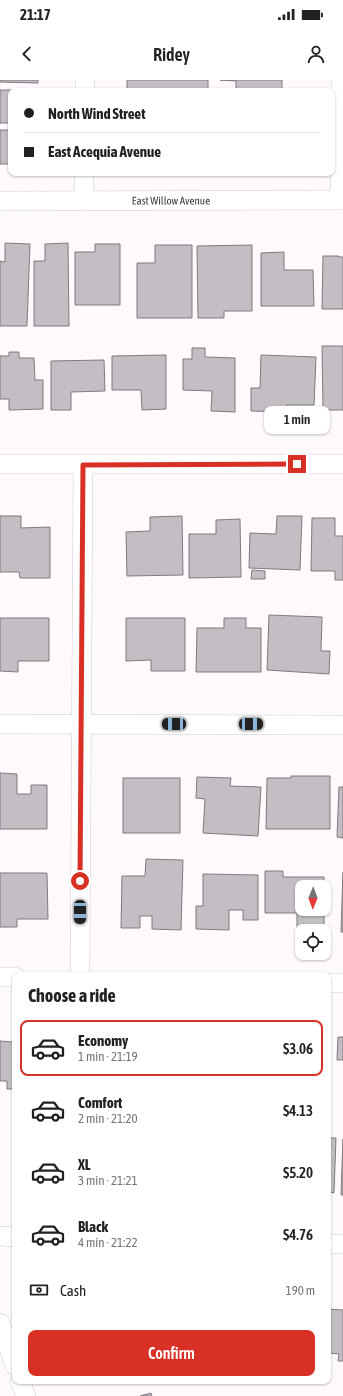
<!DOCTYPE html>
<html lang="en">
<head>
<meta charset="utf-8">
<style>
	:root { --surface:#fff; --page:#f6f6f6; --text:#202124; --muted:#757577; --line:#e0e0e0; --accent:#d93025 }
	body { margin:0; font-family:"Asap Condensed",sans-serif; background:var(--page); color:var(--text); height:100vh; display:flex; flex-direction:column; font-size:15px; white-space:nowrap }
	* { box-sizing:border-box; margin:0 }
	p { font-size:13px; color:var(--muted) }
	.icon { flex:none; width:22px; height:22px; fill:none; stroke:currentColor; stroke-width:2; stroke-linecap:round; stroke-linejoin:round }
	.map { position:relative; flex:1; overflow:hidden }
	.side { position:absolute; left:12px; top:892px; width:319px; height:412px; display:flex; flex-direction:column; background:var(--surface); border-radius:8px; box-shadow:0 1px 3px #0004 }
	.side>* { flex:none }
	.hud { position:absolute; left:8px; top:8px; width:327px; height:88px; border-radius:8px; box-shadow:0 1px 3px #0004; display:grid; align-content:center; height:88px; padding:0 16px; background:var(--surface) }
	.needle { width:26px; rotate:181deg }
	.tools { position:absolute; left:295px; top:800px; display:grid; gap:8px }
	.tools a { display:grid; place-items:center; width:36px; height:36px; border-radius:8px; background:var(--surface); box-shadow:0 1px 3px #0004; font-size:20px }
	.end { position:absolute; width:18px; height:18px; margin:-9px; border:5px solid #d93025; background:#fff; box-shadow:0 0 0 2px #fff }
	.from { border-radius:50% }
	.bubble { position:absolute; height:28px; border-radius:8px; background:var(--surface); box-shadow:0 1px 3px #0004; font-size:13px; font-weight:600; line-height:28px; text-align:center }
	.car { position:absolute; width:12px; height:24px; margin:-12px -6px; border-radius:5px; box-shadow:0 0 3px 1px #0007; background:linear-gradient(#222 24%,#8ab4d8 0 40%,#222 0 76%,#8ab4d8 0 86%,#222 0) }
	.hud b { display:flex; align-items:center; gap:14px; height:38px; font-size:15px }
	.hud b+b { border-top:1px solid var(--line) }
	.hud i { width:10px; height:10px; background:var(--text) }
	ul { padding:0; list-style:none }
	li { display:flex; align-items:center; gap:12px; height:56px; margin:0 8px 6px; padding:0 8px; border:2px solid transparent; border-radius:8px }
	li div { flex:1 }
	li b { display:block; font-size:15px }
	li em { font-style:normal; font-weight:600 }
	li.current { border-color:var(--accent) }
	li>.icon { width:36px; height:36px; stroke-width:1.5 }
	h2 { padding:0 16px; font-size:18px; line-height:48px }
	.pay { display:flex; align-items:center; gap:10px; height:44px; padding:0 16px; font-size:15px }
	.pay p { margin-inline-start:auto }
	.cta { display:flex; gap:8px; margin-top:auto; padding:8px 16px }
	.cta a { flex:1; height:46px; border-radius:8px; background:var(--accent); color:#fff; font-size:16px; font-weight:600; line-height:46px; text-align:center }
	.status { display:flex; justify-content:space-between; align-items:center; height:28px; padding:0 20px; background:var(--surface); direction:ltr }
	.status svg { height:11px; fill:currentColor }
	header { display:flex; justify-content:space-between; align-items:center; height:52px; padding:0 16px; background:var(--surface); font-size:18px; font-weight:600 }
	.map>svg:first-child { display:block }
</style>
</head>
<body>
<div class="status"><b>21:17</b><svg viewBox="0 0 49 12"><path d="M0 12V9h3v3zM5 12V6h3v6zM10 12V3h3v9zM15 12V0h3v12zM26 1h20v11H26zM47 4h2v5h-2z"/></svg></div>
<header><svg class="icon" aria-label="back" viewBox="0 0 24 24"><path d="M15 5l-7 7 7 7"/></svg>Ridey<svg class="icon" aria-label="person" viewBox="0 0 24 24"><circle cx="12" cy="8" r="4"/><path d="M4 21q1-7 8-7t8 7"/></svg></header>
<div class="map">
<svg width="343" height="1316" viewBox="0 0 343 1316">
	<rect width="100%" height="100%" fill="#fefafc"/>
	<g fill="#c3bdc4" stroke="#7f7980">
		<polygon points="0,0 38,0 38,3 0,2"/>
		<rect x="127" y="0" width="81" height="11"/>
		<polygon points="220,0 282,0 282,11 236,11 236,1"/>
		<polygon points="0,10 44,10 44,11 11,11 11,43 0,43"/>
		<rect x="0" y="50" width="11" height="34"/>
		<polygon points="5,163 30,164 27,246 0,246 0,181 5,182"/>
		<polygon points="68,163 69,246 34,246 34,181 45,181 45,164"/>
		<polygon points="95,164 120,164 120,225 75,225 75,172 95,172"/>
		<polygon points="155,165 192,165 192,238 137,238 137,183 155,183"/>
		<polygon points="252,165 252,231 224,231 224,238 198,238 197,166"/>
		<polygon points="284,172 284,190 313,190 314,226 261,226 261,173"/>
		<polygon points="323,176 339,176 339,177 343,177 343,229 322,229"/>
		<polygon points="322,266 343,266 343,330 323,330"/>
		<polygon points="192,268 205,268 205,277 235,278 235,332 211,331 212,311 183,310 183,279 192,279"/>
		<polygon points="9,272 19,272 19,278 34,278 35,300 43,300 43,329 9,330 9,319 0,319 0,276 9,276"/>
		<polygon points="166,275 166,329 142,330 141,310 112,310 112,276"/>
		<polygon points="261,275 316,277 314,325 287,325 286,332 251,331 251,308 260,308"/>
		<polygon points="104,280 105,311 71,312 71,330 51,330 51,281"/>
		<polygon points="0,436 21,436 21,448 50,447 50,498 20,498 19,492 0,492"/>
		<polygon points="182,436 183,495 127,496 126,452 150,451 150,437"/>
		<polygon points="277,436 302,436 300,490 249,488 250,453 276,454"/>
		<polygon points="312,438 335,438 335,456 343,456 343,500 335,500 335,491 311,491"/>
		<polygon points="240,439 241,497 189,498 189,454 216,454 216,440"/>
		<polygon points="252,490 265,491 265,499 251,499"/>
		<polygon points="269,535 322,537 321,571 330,571 329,594 267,590"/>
		<polygon points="0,538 49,538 49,581 18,581 18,592 0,591"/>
		<polygon points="126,538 185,538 185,591 151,591 151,580 126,581"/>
		<polygon points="224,538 246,538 246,548 261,548 261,592 196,592 197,548 224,548"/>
		<polygon points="0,693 17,694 17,714 31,714 31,705 47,705 47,749 0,749"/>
		<polygon points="291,696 330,696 330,749 266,749 267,698 291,698"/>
		<polygon points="197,697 231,698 230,706 261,707 258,756 203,753 205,719 196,718"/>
		<rect x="123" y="698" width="57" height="55"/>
		<polygon points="339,707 343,707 343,758 337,757"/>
		<polygon points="146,779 183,780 181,850 152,849 152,836 140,836 140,848 121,848 122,796 145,796"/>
		<polygon points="265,791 283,791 283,797 324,797 324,807 302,807 302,829 324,829 324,851 297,851 297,833 265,833"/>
		<polygon points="343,792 343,852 341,852"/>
		<polygon points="0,793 47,793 48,839 17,839 17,847 0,847"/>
		<polygon points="203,794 258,795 258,840 243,840 243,830 229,830 229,850 196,849 196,826 203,826"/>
		<polygon points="13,951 15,951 15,1009 7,1009 7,1001 0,1001 0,961 13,962"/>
		<polygon points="338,957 343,957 343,980 337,980"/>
		<polygon points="328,1058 336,1058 334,1113 328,1112"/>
		<polygon points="343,1059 343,1115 341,1115"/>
		<polygon points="328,1229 343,1230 343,1281 338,1281 339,1274 328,1273"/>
		<polygon points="151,1313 152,1316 140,1316"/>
	</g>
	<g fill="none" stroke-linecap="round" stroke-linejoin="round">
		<g stroke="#d3c9cd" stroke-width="20">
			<g id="minor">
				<polyline points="85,11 85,0"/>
				<polyline points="340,120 341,0"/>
				<path id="s1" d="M0,121L343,120"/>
				<polyline points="84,121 84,93"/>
				<polyline points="0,384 343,384"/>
				<polyline points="0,644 343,645"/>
				<polyline points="80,895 83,385"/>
				<polyline points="0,897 15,897"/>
				<polyline points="328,903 343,903"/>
				<polyline points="0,1156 15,1157"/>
				<polyline points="328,1164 343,1164"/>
				<polyline points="0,1243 15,1286"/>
				<polyline points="20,1301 26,1316"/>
			</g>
		</g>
		<use href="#minor" stroke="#fff" stroke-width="19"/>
	</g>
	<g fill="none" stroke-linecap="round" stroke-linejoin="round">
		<polyline stroke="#d93025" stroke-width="5" points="80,801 83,385 297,384"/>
	</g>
	<g text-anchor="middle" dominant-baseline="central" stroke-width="4" stroke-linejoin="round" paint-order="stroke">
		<g font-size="11" fill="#3c383a" stroke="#fff">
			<text stroke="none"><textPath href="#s1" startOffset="171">East Willow Avenue</textPath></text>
		</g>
	</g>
</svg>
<div class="tools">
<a><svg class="needle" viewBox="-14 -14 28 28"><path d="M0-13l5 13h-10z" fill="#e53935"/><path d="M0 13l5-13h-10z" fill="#757577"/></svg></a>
<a><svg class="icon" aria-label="locate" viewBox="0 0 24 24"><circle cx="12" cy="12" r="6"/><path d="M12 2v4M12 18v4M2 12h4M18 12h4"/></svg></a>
</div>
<i class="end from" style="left:80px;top:801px"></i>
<i class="end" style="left:297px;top:384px"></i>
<div class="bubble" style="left:264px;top:326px;width:66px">1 min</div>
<i class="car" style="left:174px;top:644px;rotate:270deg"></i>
<i class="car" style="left:251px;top:644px;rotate:90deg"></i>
<i class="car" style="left:80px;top:832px;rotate:180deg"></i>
<div class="hud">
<b><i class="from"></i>North Wind Street</b>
<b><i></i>East Acequia Avenue</b>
</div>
<section class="side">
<h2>Choose a ride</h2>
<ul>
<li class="current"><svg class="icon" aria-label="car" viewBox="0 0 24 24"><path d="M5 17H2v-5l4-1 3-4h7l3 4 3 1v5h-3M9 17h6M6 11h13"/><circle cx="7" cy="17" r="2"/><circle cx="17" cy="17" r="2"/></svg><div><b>Economy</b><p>1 min · 21:19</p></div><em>$3.06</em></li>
<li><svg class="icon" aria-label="car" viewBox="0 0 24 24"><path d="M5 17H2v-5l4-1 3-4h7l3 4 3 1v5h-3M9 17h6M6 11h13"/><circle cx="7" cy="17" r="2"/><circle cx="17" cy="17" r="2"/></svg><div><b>Comfort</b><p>2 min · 21:20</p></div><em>$4.13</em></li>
<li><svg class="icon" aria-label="car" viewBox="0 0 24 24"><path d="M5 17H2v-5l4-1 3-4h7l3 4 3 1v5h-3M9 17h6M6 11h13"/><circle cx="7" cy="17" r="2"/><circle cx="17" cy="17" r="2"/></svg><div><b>XL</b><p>3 min · 21:21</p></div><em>$5.20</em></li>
<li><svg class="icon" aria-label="car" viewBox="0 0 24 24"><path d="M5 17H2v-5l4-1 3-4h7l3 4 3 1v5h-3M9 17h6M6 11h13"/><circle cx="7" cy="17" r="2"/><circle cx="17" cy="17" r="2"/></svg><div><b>Black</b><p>4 min · 21:22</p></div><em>$4.76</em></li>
</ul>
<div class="pay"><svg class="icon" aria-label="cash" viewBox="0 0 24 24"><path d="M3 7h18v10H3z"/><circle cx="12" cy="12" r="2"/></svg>Cash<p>190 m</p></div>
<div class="cta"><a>Confirm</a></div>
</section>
</div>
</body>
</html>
